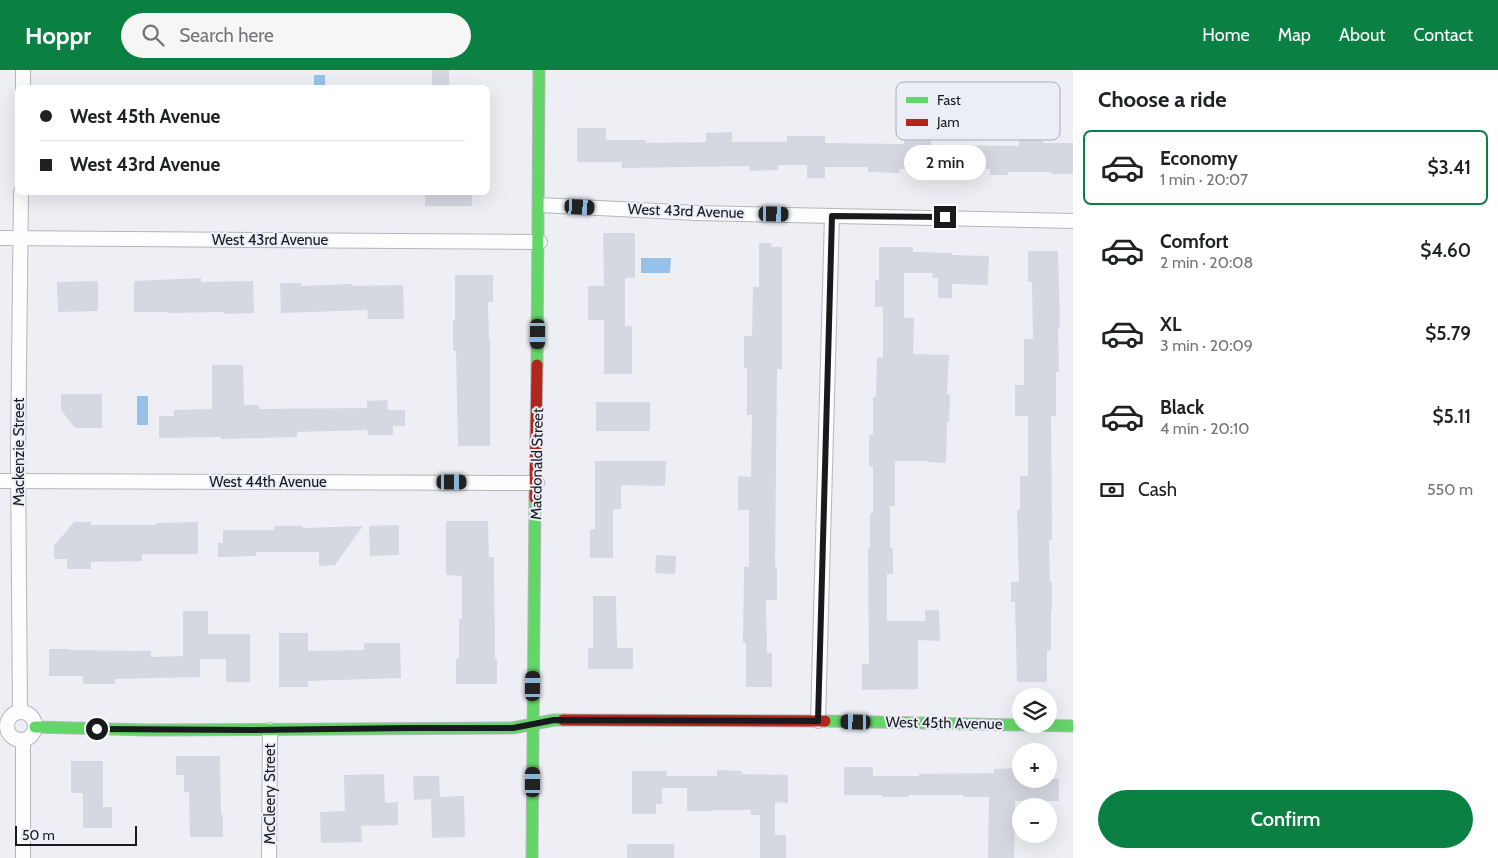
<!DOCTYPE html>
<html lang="en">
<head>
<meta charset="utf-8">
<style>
	:root { --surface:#fff; --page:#f6f6f6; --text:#202124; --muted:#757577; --line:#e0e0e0; --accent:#0b8043 }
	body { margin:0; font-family:Cabin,sans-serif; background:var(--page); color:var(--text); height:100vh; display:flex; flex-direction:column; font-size:19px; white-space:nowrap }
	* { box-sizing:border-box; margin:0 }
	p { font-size:16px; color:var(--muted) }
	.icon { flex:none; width:28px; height:28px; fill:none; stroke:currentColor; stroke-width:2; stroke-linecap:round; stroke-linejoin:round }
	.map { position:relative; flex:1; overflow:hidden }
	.details { display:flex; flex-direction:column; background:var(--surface); width:425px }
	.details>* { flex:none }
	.guide { position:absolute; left:15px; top:15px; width:475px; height:110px; border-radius:8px; box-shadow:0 5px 20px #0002; display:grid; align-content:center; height:110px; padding:0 25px; background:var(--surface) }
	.controls { position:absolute; left:1012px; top:618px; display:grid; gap:10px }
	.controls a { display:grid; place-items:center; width:45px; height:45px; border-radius:50%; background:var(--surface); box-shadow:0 5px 20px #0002; font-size:25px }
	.scale { position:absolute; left:15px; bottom:12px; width:122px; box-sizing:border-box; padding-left:5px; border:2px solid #191a1d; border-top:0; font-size:14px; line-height:18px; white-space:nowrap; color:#191a1d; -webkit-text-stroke:4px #ebeef7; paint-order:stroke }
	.end { position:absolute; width:22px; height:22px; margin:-11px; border:6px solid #191a1d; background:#fff; box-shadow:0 0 0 2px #fff }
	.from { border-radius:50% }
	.bubble { position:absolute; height:35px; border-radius:18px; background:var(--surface); box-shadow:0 5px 20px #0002; font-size:16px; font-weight:600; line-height:35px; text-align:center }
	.car { position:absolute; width:15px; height:30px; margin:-15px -8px; border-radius:6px; box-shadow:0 0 4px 1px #0007; background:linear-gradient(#222 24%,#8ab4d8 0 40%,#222 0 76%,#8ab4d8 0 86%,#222 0) }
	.guide b { display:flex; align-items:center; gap:18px; height:48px; font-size:19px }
	.guide b+b { border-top:1px solid var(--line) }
	.guide i { width:12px; height:12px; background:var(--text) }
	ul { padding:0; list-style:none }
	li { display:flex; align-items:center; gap:15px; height:75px; margin:0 10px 8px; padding:0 15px; border:2px solid transparent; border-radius:8px }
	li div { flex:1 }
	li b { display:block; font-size:19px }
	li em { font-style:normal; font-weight:600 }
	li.active { border-color:var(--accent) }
	li>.icon { width:45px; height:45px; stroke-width:1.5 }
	h2 { padding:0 25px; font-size:22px; line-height:60px }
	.pay { display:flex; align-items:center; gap:12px; height:55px; padding:0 25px; font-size:19px }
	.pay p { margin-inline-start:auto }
	.action { display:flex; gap:10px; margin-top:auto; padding:10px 25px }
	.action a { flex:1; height:58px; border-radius:30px; background:var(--accent); color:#fff; font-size:20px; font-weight:600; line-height:58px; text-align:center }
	header { display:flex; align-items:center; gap:30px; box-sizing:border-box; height:70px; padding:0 25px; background:var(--accent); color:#fff }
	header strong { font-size:24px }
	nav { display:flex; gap:28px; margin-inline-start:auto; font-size:18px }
	.search { width:350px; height:45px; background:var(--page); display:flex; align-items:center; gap:12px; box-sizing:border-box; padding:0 18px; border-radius:28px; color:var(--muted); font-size:19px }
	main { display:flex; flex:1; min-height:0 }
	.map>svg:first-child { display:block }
</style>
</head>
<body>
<header>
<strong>Hoppr</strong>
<div class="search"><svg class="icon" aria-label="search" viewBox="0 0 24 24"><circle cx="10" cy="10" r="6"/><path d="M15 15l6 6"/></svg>Search here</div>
<nav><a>Home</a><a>Map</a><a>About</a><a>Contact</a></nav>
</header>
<main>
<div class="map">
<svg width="1073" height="788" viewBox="0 0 1073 788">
	<rect width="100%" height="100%" fill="#eeeff4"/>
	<g fill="#96c2e9">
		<rect x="314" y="5" width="11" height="12"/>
		<polygon points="641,188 671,188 670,203 641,203"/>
		<rect x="137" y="326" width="11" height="29"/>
	</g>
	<g fill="#d5d8e1">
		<rect x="432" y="0" width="17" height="18"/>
		<polygon points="577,58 606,58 606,70 646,70 646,73 706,72 706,63 732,62 732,72 787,72 787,66 825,66 825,73 904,74 904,61 931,61 931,75 1019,76 1019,64 1043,64 1043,73 1073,73 1073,104 1052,104 1052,102 1008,102 1008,105 990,105 990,99 899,99 899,103 868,102 868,97 825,97 825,108 807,108 807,95 778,95 778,100 750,101 750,96 622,98 622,92 577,92"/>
		<rect x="425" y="122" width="47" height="14"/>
		<polygon points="603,163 635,163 635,208 625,208 625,256 632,256 632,304 604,304 604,250 588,250 588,216 604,216"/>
		<polygon points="759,173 771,173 771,177 782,177 782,299 777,299 775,497 777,497 777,530 766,530 767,583 772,583 772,617 746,617 746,573 743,573 744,497 749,497 749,440 738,440 738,406 751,407 752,345 747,345 747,298 744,298 744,266 752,266 753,217 759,217"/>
		<polygon points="879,177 913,177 913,182 952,183 952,185 989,186 988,215 952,214 952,228 938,228 938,208 932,208 933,203 904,203 904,248 914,248 913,284 949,285 947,324 950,324 949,352 947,352 946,393 928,392 928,391 895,391 895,436 890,436 890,478 893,478 893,504 887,504 887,551 925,551 925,540 939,540 940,571 918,570 918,619 862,620 862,594 869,594 868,478 870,478 870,443 873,443 873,396 869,396 869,365 873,365 873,327 876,327 877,288 883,288 883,237 875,237 875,210 879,210"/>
		<polygon points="1028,181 1058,181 1060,257 1058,257 1059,302 1056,302 1056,346 1051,346 1052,470 1049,470 1050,512 1052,512 1052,540 1051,540 1051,580 1047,580 1047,612 1017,612 1015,532 1011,532 1011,512 1019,512 1017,440 1020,440 1020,406 1028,406 1028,346 1015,346 1015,315 1024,315 1024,269 1033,269 1032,212 1028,212"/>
		<polygon points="455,205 493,205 493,232 488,232 489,270 490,270 490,376 458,376 456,281 453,281 453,250 455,250"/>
		<polygon points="201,208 201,212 253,211 254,243 224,244 223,242 169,243 169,242 134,242 134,211"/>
		<polygon points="98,211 98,241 58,242 57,212"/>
		<polygon points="280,213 301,213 301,216 352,214 352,216 403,215 404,249 368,249 367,240 281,243"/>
		<polygon points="212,295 243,295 244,335 259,335 259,339 367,338 367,331 387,330 388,340 405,340 405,356 393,356 393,365 368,365 367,360 297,362 297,367 221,369 221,367 159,368 159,346 174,346 174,340 212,339"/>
		<polygon points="61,324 102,324 102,358 75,358 61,340"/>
		<rect x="596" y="332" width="54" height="29"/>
		<polygon points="595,391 666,391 665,416 621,415 621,439 613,439 613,488 590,488 590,460 595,459"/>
		<polygon points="446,451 488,451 489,487 494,487 495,589 497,589 497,614 456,614 456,589 459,589 459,549 462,549 462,506 446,505"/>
		<polygon points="74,452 91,452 91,455 156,455 156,453 198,452 198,484 142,484 142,491 91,492 91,499 67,499 67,489 54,489 54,476"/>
		<polygon points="399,455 399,485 370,486 369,456"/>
		<polygon points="274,456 303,456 303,458 363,456 335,495 319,496 319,482 256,482 256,486 218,487 218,473 223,473 223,460 274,460"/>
		<polygon points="656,485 676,486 675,504 655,503"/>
		<polygon points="593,526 616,526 617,578 633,578 633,599 588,599 588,578 593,578"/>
		<polygon points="183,541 208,541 208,564 250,564 250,612 226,612 226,589 200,589 200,607 115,609 115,614 83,614 83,606 49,606 49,579 69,579 69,580 151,581 151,587 183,586"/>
		<polygon points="279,563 308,563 308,581 364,580 364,573 400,573 401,608 308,611 308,617 279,617"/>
		<polygon points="176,686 220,686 221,745 223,745 223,767 190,767 189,722 184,722 184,705 176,705"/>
		<polygon points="71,691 103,691 103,737 112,737 112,758 83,758 83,723 71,723"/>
		<polygon points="844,697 873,697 873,706 919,706 919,704 994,703 994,699 1021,698 1021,709 1059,709 1059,731 1015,731 1014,788 988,788 989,727 963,727 963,725 909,725 909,727 882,727 882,725 844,725"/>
		<polygon points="717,700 742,701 742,704 788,705 788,733 775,732 775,765 786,765 786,788 760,788 760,745 751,745 751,740 712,740 712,741 687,741 687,718 662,718 662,734 656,734 656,744 632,744 632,701 667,701 667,706 717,706"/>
		<polygon points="384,704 385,733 398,732 398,755 361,756 362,772 321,773 320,742 345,741 344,705"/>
		<polygon points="413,706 439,706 440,727 464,726 465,767 432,768 431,729 414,730"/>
		<rect x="627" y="774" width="47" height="14"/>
	</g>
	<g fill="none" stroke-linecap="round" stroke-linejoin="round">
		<g stroke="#b5b6ba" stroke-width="16">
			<g id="street">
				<polyline points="23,18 23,0"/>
				<polyline points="540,135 697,143 1073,151"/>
				<polyline points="0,168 540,172"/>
				<polyline points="0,411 537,413"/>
				<polyline points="20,642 18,386 21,122"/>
				<circle cx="21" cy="656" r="14"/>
				<polyline points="818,651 832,146"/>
				<polyline points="23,670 23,788"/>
				<polyline points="269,788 270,660"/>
			</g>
		</g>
		<g stroke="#b5b6ba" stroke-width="13">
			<g id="fast">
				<polyline points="537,295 539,0"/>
				<polyline points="825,651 1073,656"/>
				<polyline points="35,657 148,660 513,658 554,650 563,650"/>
				<polyline points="532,788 535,428"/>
			</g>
		</g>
		<g stroke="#b5b6ba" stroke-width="13">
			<g id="jam">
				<polyline points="535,428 537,295"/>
				<polyline points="563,650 825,651"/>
			</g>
		</g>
		<use href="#street" stroke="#fcfdfd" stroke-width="14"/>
		<use href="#fast" stroke="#63d668" stroke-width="11"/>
		<use href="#jam" stroke="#b3261e" stroke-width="11"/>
	</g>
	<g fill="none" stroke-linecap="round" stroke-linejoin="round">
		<polyline stroke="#191a1d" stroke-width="6" points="97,659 252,660 411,658 513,658 554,650 818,651 832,146 945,147"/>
	</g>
	<g text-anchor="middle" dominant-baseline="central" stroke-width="4" stroke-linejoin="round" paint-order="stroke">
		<g font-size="15" fill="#191a1d" stroke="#ebeef7">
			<text transform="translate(686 141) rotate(2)">West 43rd Avenue</text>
			<text x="270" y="170">West 43rd Avenue</text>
			<text transform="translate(19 382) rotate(-90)">Mackenzie Street</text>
			<text transform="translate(537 394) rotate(-89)">Macdonald Street</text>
			<text x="268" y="412">West 44th Avenue</text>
			<text transform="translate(944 653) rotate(1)">West 45th Avenue</text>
			<text transform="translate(270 724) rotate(-90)">McCleery Street</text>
		</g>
	</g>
	<rect x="896" y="12" width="164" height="58" rx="8" fill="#ebeef7" stroke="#acaeb6" stroke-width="1"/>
	<rect x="906" y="27" width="22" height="6" fill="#63d668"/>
	<rect x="906" y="49" width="22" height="7" fill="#b3261e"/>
	<g font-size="14" fill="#191a1d">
		<text x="937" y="35">Fast</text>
		<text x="937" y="57">Jam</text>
	</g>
</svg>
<div class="controls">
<a><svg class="icon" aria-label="layers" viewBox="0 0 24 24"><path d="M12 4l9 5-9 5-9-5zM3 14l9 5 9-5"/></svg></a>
<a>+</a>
<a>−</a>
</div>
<div class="scale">50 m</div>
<i class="end from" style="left:97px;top:659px"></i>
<i class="end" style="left:945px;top:147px"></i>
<div class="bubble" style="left:904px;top:75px;width:82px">2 min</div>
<i class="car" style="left:580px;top:137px;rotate:93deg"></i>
<i class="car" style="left:774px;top:144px;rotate:91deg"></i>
<i class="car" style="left:538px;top:264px;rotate:180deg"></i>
<i class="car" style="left:452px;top:412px;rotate:90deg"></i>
<i class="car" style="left:533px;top:616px;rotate:1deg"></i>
<i class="car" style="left:856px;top:652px;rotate:271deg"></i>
<i class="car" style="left:533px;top:712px;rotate:0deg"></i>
<div class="guide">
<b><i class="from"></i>West 45th Avenue</b>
<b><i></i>West 43rd Avenue</b>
</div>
</div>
<section class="details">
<h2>Choose a ride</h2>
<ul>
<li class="active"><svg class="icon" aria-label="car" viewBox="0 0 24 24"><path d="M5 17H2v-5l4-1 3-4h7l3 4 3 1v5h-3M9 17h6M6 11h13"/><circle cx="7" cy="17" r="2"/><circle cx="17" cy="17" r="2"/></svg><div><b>Economy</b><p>1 min · 20:07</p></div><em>$3.41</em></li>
<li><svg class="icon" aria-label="car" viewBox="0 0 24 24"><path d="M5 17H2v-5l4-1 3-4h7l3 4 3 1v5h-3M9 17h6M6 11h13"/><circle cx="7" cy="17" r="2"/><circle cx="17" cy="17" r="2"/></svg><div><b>Comfort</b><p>2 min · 20:08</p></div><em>$4.60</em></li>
<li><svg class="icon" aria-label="car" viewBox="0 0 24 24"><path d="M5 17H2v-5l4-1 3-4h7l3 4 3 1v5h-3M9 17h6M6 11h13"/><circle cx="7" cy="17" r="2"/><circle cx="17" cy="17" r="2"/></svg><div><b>XL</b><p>3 min · 20:09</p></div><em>$5.79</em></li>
<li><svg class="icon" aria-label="car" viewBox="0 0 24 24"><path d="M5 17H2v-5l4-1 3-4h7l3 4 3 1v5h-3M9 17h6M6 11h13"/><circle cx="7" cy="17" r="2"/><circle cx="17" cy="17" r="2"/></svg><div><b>Black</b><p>4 min · 20:10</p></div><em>$5.11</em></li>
</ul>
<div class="pay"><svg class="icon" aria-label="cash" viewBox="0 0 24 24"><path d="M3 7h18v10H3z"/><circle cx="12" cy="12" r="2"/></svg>Cash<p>550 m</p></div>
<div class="action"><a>Confirm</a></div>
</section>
</main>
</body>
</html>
